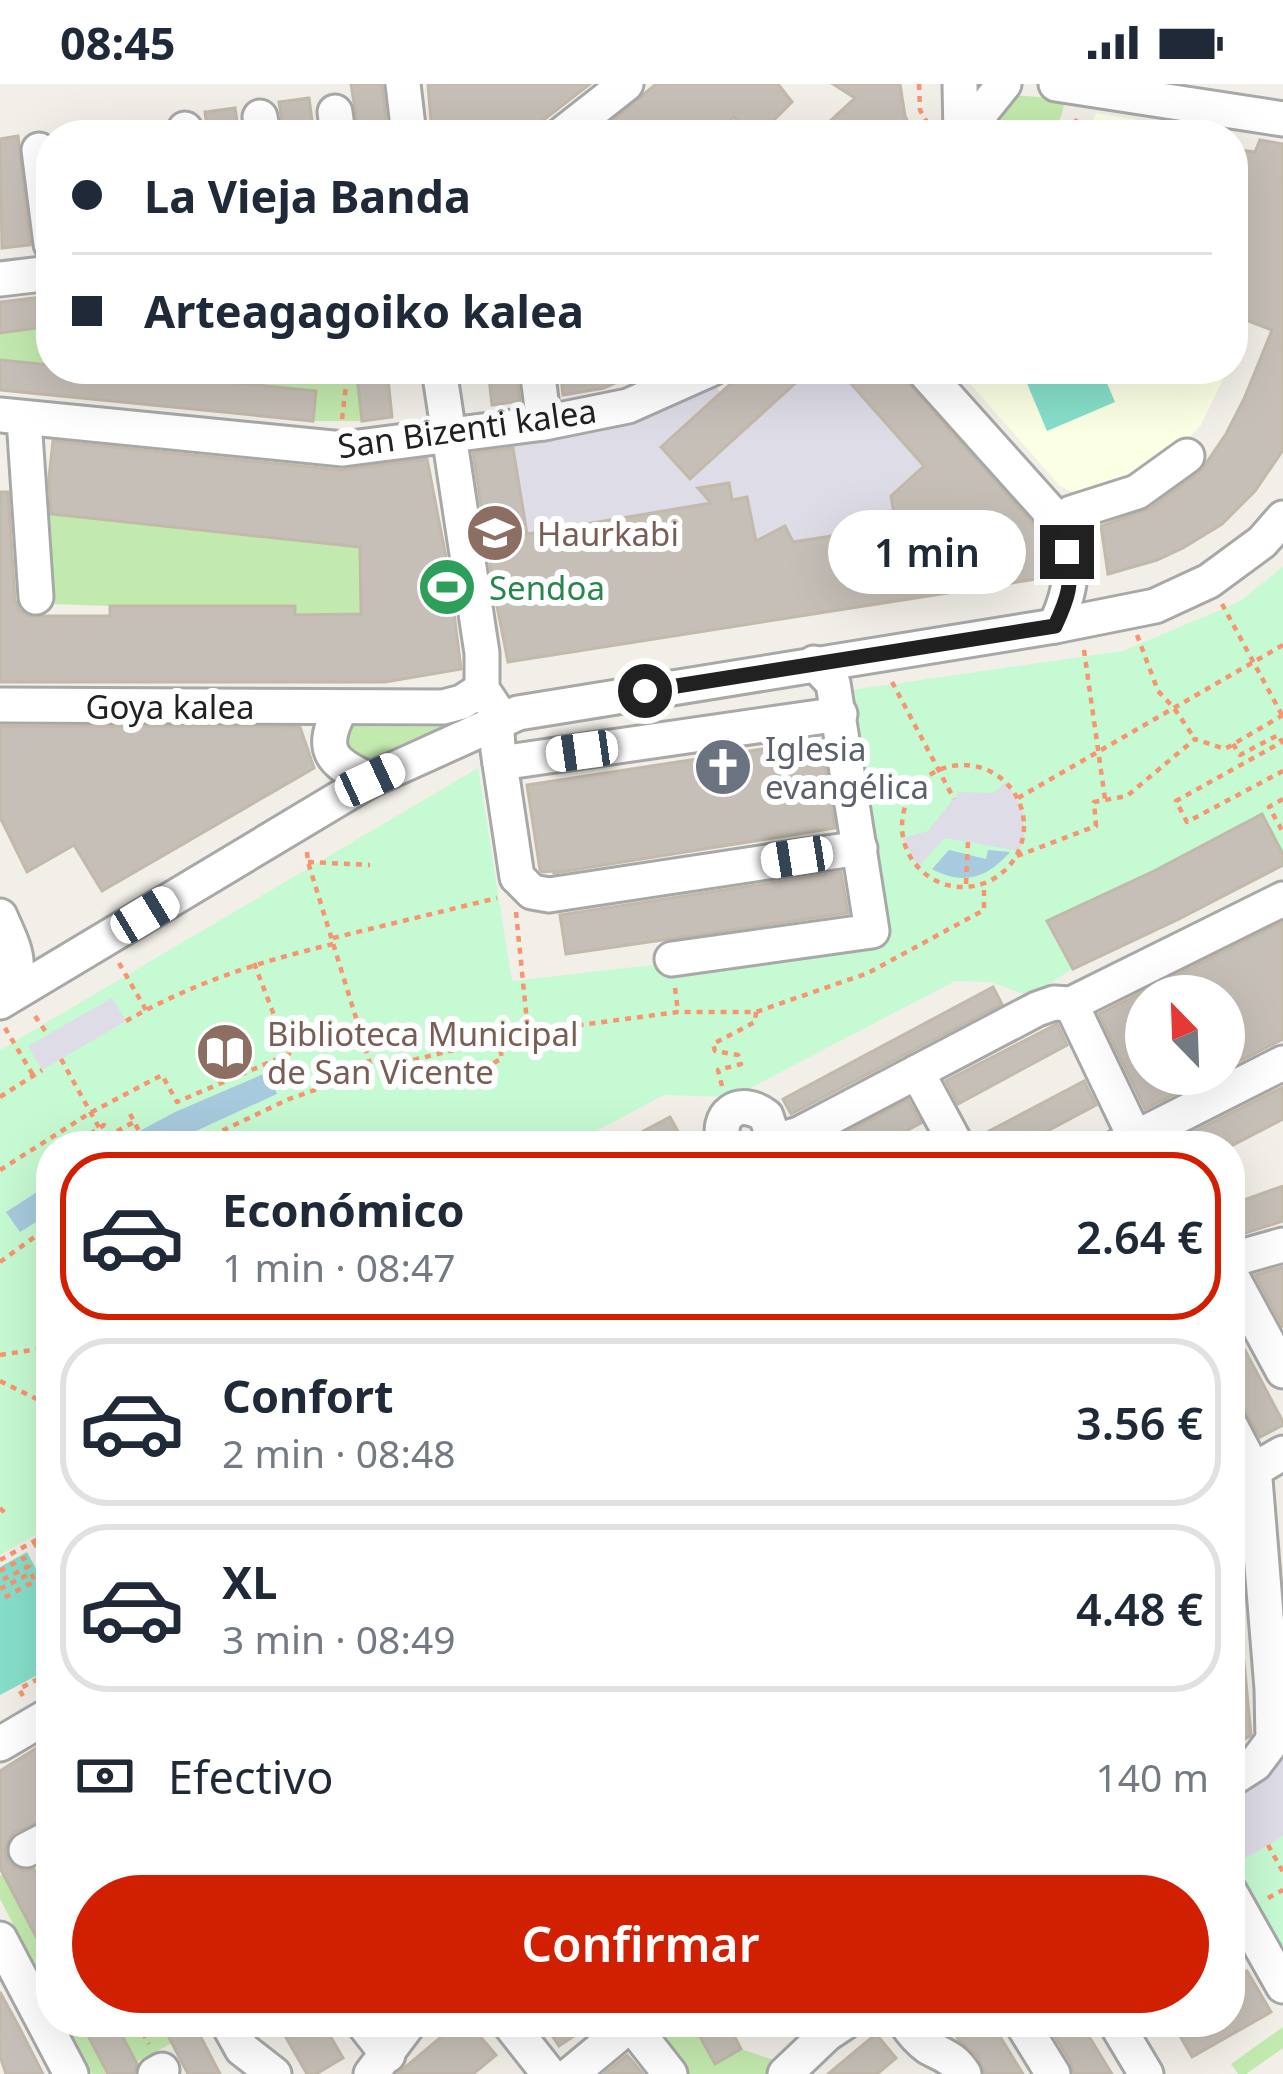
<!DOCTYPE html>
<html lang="es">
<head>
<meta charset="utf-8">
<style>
	:root { --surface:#fff; --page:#f2f2f3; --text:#1f2937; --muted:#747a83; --line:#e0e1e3; --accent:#d12001 }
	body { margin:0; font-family:"Noto Sans",sans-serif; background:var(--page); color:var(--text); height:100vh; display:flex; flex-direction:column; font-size:45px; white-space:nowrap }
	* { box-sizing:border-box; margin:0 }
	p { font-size:39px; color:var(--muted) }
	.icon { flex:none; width:66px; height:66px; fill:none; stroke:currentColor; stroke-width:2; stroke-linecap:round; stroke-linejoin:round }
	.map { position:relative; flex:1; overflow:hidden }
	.details { position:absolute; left:36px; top:1047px; width:1209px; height:906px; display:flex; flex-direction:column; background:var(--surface); border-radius:48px; box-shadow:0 12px 48px #0002 }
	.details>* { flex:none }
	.banner { position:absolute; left:36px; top:36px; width:1212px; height:264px; border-radius:48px; box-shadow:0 12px 48px #0002; display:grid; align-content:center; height:264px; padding:0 36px; background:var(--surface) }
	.needle { width:78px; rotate:337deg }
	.fabs { position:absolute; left:1125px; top:891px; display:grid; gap:24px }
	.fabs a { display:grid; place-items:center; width:120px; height:120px; border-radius:50%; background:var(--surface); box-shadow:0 12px 48px #0002; font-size:60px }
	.end { position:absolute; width:54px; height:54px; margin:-27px; border:15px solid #212121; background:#fff; box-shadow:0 0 0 6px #fff }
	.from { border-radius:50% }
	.bubble { position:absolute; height:84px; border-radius:42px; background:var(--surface); box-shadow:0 12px 48px #0002; font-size:39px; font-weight:600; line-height:84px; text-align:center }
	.car { position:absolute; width:36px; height:72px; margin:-36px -18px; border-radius:15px; box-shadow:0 0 9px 3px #0007; background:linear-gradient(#fff 24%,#345 0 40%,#fff 0 76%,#345 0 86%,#fff 0) }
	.banner b { display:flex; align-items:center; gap:42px; height:114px; font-size:45px }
	.banner b+b { border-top:3px solid var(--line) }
	.banner i { width:30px; height:30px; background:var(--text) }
	ul { padding:21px 0 0; list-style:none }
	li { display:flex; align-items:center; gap:36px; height:168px; margin:0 24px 18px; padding:0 12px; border:6px solid var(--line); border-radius:48px }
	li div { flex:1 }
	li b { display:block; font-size:45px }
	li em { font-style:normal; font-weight:600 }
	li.selected { border-color:var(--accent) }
	li>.icon { width:108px; height:108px; stroke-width:1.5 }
	.pay { display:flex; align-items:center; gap:30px; height:132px; padding:0 36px; font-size:45px }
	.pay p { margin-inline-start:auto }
	.cta { display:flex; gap:24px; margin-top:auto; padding:24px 36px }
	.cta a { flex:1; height:138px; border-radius:72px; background:var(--accent); color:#fff; font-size:48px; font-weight:600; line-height:138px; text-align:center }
	.status { display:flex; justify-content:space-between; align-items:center; height:84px; padding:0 60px; background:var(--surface); direction:ltr }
	.status svg { height:33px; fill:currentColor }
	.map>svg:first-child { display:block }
</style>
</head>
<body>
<div class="status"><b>08:45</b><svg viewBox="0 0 49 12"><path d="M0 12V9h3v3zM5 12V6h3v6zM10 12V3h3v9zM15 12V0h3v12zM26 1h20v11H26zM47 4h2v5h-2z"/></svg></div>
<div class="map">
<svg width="1283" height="1990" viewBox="0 0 1283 1990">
	<rect width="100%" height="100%" fill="#f1efe7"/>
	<g fill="#fbffe3">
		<polygon points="1096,29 1229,51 1088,51"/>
		<polygon points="957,285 1228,285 1201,341 1178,365 1140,391 1093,409 1075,409 1060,402"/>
	</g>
	<g fill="#c3eaae">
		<path d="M1012,11L1065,15C1063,28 1059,43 1048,51H978Z"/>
		<polygon points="51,242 51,281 0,276 0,249"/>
		<polygon points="93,285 356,285 362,337 313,337 316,308"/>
		<polygon points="46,429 360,463 361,529 295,531 294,522 110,522 53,520"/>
		<polygon points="347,642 450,643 373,682 342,669"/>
		<polygon points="3,1790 51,1881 51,1912 0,1815 0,1792"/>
		<polygon points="65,1938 81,1938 108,1990 92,1990"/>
		<polygon points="115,1938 161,1938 172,1959 136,1978"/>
		<polygon points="642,1938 692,1938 715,1979 741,1965 801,1985 800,1990 680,1990"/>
		<polygon points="1283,1943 1283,1964 1246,1990 1238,1990 1231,1980"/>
	</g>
	<g fill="#c6fad2">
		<polygon points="1283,483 1283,770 1154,787 1048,836 1073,885 1029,912 990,898 955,897 733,1013 664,1011 568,1062 51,1062 51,1442 0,1471 0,966 478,684 512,897 652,881 705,888 891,856 851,606 1123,567 1239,518"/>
		<polygon points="1283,1752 1283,1861 1276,1865 1230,1784"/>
	</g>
	<g fill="#86dfca">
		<polygon points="1021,285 1101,285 1115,318 1047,347"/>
		<polygon points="27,1468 51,1512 51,1584 0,1611 0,1483"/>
	</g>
	<g fill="#dddce7">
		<polygon points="811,285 838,285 924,382 891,412 896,442 793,458 785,442 756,457 747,414 732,416 728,399 711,402 714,419 527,450 509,344 705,290 721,309 661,363 690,395"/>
		<polygon points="1006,698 1023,725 1024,752 1019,767 945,754 918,783 903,754 928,747 959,708 993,709"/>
		<polygon points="112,914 126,937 42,986 28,962"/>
		<polygon points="1283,1630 1283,1752 1230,1784 1230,1696"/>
	</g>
	<g fill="#a8cade">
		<path d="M949,766L986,775L988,766L1010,768C987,794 964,802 932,785Z"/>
		<polygon points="268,988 277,1010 163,1062 112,1062 175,1028"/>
		<polygon points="51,1099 51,1129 20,1148 6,1128"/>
	</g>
	<g fill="#c6bfb7" stroke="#c3b9aa" stroke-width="3">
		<polygon points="351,0 382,0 388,51 359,51"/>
		<polygon points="428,0 590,0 524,51 432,51"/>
		<polygon points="656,0 778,0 792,18 759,51 748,51 734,33 712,51 595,51"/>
		<polygon points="833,0 900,0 905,32 914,51 815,51 855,14"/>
		<polygon points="309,14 314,51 284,51 279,18"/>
		<polygon points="235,24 239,51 208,51 205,28"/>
		<polygon points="18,52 30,161 2,164 0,55"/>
		<polygon points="1260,56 1283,60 1283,366 1255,407 1222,440 1183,464 1157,476 1108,490 1101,442 1149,425 1200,388 1226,350 1244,315 1272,246 1233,231 1233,124 1239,110 1233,108 1233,65 1255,68"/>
		<polygon points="51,212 51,242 0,249 0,218"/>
		<polygon points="0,276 51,281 51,285 94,285 316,307 313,337 0,306"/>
		<polygon points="356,285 387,285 392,333 362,337"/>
		<polygon points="488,285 516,285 520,317 492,321"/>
		<polygon points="560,285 646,285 604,304 563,311"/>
		<polygon points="747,285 811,285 690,395 661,363"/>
		<polygon points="838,285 896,285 1034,441 1045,466 1049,493 508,578 494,507 473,369 513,364 527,450 711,419 698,404 729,399 732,416 747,413 756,457 785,442 793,458 896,442 891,412 924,382"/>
		<polygon points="53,357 341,386 427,375 449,489 461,585 385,598 0,598 0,408 8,408 15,516 19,526 28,532 110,532 110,522 295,522 295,531 361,530 360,463 51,430 49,394"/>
		<polygon points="0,642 300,643 314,684 102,807 74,761 27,788 0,733"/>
		<polygon points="821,656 835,744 554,789 554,787 542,788 540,786 527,701"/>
		<polygon points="1262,730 1283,770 1283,781 1179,835 1073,885 1047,837 1154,787"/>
		<polygon points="841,788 848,829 566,870 560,831"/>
		<polygon points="1283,838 1283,955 1224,985 1224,912 1146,912 1146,990 1215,990 1145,1025 1099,930"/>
		<polygon points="993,903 1002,920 791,1030 783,1015"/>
		<polygon points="1057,940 1067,961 958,1020 946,997"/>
		<polygon points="1084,997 1096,1021 1019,1062 978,1062 976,1054"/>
		<polygon points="1283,1003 1283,1035 1231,1062 1166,1062"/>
		<polygon points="908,1016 921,1039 878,1062 821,1062"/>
		<polygon points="670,1033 686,1062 615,1062"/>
		<polygon points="1283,1102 1283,1137 1230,1154 1230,1121"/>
		<polygon points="1283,1183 1283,1243 1255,1191"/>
		<polygon points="1230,1238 1283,1338 1283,1341 1260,1353 1230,1300"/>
		<polygon points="1230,1578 1244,1578 1251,1651 1230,1665"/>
		<polygon points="51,1655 51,1732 15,1748 8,1756 5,1766 7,1775 14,1783 24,1787 34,1785 51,1817 51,1881 0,1784 0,1687"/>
		<polygon points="1247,1887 1271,1928 1192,1973 1172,1938 1230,1938 1230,1896"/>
		<polygon points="0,1908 18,1941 43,1990 6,1990 0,1972"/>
		<polygon points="81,1938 115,1938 137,1980 134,1990 108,1990"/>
		<polygon points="161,1938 193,1938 220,1990 188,1990"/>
		<polygon points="277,1938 322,1938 343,1974 316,1990 307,1990"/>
		<polygon points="459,1938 468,1938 496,1971 473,1990 397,1990"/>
		<polygon points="543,1938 595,1938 559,1962"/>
		<polygon points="692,1938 727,1938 741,1965 715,1980"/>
		<polygon points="947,1938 991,1938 1023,1990 985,1990 977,1972 958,1955"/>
		<polygon points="1046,1938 1080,1938 1112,1990 1074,1990 1071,1979"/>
		<polygon points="876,1950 896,1974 877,1990 828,1990"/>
		<polygon points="627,1971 643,1990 604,1990"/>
	</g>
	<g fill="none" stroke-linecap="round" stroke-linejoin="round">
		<g stroke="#a8a8a8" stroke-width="39">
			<g id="minor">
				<polyline points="403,0 409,51"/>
				<polyline points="960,0 961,51"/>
				<polyline points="1056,0 1283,35"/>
				<polyline points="335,28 338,51"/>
				<polyline points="260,33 263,51"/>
				<polyline points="185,45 186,51"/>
				<polyline points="561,51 626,0"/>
				<polyline points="963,51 1004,0"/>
				<polyline points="39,66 51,160"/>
				<polyline points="0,195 51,189"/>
				<polyline points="439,285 482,569 482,605 496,626 498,666 517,793 532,808 549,811 860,764"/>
				<polyline points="537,285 544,339"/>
				<path d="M922,285L1051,429C1075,473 1076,497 1055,542"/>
				<polyline points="0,331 343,365 544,339 628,322 711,285"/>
				<polyline points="24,335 36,513"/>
				<polyline points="1078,467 1071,429 1137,408 1187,372"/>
				<polyline points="0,621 443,623 462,618 482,605"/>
				<path d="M341,624C319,665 329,678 370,696"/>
				<polyline points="500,679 840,630"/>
				<path d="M0,832C14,865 28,884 0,914"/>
				<polyline points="672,875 872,847 833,599 814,579"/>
				<polyline points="0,918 370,696 518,629 1055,542 1155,522 1209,497 1262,458 1283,434"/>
				<polyline points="1071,920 1139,1062"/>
				<polyline points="917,988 957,1062"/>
				<polyline points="769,1059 799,1050 1037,925 1054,919 1071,920 1283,815"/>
				<path d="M725,1062C713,1030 740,1012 766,1032L772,1050L767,1062"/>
				<polyline points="1119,1062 1283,979"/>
				<polyline points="1230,1176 1283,1161"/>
				<polyline points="1230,1189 1283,1287"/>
				<polyline points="1230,1341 1254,1387 1255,1395 1272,1605 1273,1656 1255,1680 1230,1696"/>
				<polyline points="1230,1400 1283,1369"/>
				<polyline points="0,1660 51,1630"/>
				<polyline points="26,1766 51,1753"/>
				<polyline points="1230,1808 1283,1902"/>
				<polyline points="0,1855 71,1990"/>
				<polyline points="227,1938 242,1965 274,1990"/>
				<polyline points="362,1938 388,1971"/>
				<polyline points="508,1938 549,1990"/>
				<path d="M905,1938C911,1947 918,1956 928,1963C944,1972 954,1974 964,1990"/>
				<polyline points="1021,1938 1053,1990"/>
				<polyline points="1115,1938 1146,1990"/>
				<polyline points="155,1990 162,1986"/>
				<polyline points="371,1990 410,1938"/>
				<polyline points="571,1990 631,1940 670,1990"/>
				<polyline points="785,1990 827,1950 845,1938"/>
			</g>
		</g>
		<g stroke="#f99370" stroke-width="4.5" stroke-dasharray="6 6" stroke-linecap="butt">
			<polyline points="919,0 920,26 934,51"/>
			<polyline points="1069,51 1078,33"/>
			<polyline points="342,335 348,285"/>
			<polyline points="1222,520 1282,631"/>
			<polyline points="1137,551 1158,607 1174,624 1195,655"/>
			<polyline points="1084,566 1105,715"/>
			<polyline points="892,598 954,715"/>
			<polyline points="1233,660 1240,671 1278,651 1282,658 1176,717 1187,738 1283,687"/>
			<circle cx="963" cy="742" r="61"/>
			<polyline points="1018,714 1283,561"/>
			<polyline points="1283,715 1269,723 1283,748"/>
			<polyline points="307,768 308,778 372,986"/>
			<polyline points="1017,772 1096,742 1094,718 1127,712 1195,655 1225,665 1283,631"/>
			<polyline points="308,778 370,781"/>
			<polyline points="966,800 968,758"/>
			<polyline points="516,828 528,948"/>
			<polyline points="333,854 497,814"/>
			<polyline points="119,879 146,926"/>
			<polyline points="675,904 678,928"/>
			<polyline points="35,932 48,951"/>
			<path d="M126,937C193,899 258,878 333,860"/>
			<polyline points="5,944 33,991"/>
			<polyline points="61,975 107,1058"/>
			<polyline points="463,998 502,974 498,955"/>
			<polyline points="722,1002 718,986 741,980 738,971 715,967 713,960 755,938 756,928"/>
			<polyline points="0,1013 42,986"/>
			<polyline points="130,1030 147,1062"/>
			<polyline points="107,1058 99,1062 90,1050 104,1041 110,1051 134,1038"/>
			<polyline points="190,1062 289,1015 372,986 528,948 678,928 756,928 868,889 984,826 984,799"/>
			<polyline points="519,1062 551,1050 558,1062"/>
			<polyline points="0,1086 90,1029 162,991 177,1018 289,970 254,879"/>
			<polyline points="0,1178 51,1141"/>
			<polyline points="0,1271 51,1263"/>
			<polyline points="0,1297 51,1322"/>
			<polyline points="0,1424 6,1430"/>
			<polyline points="34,1458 51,1490"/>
			<polyline points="0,1476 51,1448"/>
			<polyline points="0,1487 24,1474 29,1482 0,1497"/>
			<polyline points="0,1505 31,1489 35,1497 0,1516"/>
			<polyline points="23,1612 19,1605 51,1588"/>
			<polyline points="1268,1761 1283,1788"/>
			<polyline points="1268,1814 1283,1806"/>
			<polyline points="137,1938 149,1960"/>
		</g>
		<use href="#minor" stroke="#fff" stroke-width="33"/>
	</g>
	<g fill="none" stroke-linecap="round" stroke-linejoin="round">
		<path stroke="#212121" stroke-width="15" d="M645,607L1055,542C1068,514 1073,500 1067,468"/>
	</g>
	<defs>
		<g id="school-disc" transform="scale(3)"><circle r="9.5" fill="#8d6e63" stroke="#fff"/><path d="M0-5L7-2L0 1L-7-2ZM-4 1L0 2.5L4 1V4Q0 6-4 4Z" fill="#fff"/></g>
		<g id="stadium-disc" transform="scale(3)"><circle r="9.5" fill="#2e9e5b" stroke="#fff"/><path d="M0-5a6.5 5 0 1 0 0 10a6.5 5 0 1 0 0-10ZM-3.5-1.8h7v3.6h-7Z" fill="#fff"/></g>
		<g id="church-disc" transform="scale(3)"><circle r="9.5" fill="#6b7280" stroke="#fff"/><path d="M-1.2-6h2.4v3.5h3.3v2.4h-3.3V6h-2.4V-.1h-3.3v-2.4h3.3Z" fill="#fff"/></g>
		<g id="library-disc" transform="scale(3)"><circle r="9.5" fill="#8d6e63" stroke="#fff"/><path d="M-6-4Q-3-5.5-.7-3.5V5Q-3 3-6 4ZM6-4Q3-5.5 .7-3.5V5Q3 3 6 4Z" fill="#fff"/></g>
	</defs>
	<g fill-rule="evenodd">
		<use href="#school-disc" x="495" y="449"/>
		<use href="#stadium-disc" x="447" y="503"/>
		<use href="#church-disc" x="723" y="683"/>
		<use href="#library-disc" x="225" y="968"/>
	</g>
	<g text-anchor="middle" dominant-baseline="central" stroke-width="12" stroke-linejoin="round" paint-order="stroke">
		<g font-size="33" fill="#212121" stroke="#fff">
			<text transform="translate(467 344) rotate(-8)">San Bizenti kalea</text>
			<text x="170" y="622">Goya kalea</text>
		</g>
		<g font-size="33" fill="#785e54" stroke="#fff" text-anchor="start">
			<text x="537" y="449">Haurkabi</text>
			<text x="267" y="949">Biblioteca Municipal<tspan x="267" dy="38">de San Vicente</tspan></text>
		</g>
		<g font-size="33" fill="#27864d" stroke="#fff" text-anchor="start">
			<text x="489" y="503">Sendoa</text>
		</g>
		<g font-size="33" fill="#5b616d" stroke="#fff" text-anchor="start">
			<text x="765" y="664">Iglesia<tspan x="765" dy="38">evangélica</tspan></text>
		</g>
	</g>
</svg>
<div class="fabs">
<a><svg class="needle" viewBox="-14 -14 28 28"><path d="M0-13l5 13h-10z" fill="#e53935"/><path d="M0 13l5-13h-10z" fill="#747a83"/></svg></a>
</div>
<i class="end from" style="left:645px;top:607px"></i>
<i class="end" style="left:1067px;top:468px"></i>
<div class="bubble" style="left:828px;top:426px;width:198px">1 min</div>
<i class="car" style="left:582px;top:667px;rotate:262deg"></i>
<i class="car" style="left:370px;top:696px;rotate:65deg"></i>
<i class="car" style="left:797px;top:773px;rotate:261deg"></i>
<i class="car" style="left:145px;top:831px;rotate:59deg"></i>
<div class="banner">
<b><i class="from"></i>La Vieja Banda</b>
<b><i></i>Arteagagoiko kalea</b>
</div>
<section class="details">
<ul>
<li class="selected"><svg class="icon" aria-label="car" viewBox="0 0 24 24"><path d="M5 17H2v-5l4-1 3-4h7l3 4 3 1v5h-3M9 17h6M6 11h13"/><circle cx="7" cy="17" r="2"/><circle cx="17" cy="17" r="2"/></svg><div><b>Económico</b><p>1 min · 08:47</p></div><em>2.64 €</em></li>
<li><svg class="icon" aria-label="car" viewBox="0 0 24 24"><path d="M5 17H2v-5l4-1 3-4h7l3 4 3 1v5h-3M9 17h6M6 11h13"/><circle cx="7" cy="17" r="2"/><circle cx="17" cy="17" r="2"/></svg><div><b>Confort</b><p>2 min · 08:48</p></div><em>3.56 €</em></li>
<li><svg class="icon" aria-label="car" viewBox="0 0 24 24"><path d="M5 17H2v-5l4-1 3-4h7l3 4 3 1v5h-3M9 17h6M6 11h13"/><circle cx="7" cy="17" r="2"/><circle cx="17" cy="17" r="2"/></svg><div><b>XL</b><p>3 min · 08:49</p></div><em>4.48 €</em></li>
</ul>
<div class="pay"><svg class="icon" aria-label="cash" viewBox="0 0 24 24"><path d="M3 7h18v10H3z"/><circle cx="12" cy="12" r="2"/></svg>Efectivo<p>140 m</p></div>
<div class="cta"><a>Confirmar</a></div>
</section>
</div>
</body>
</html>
